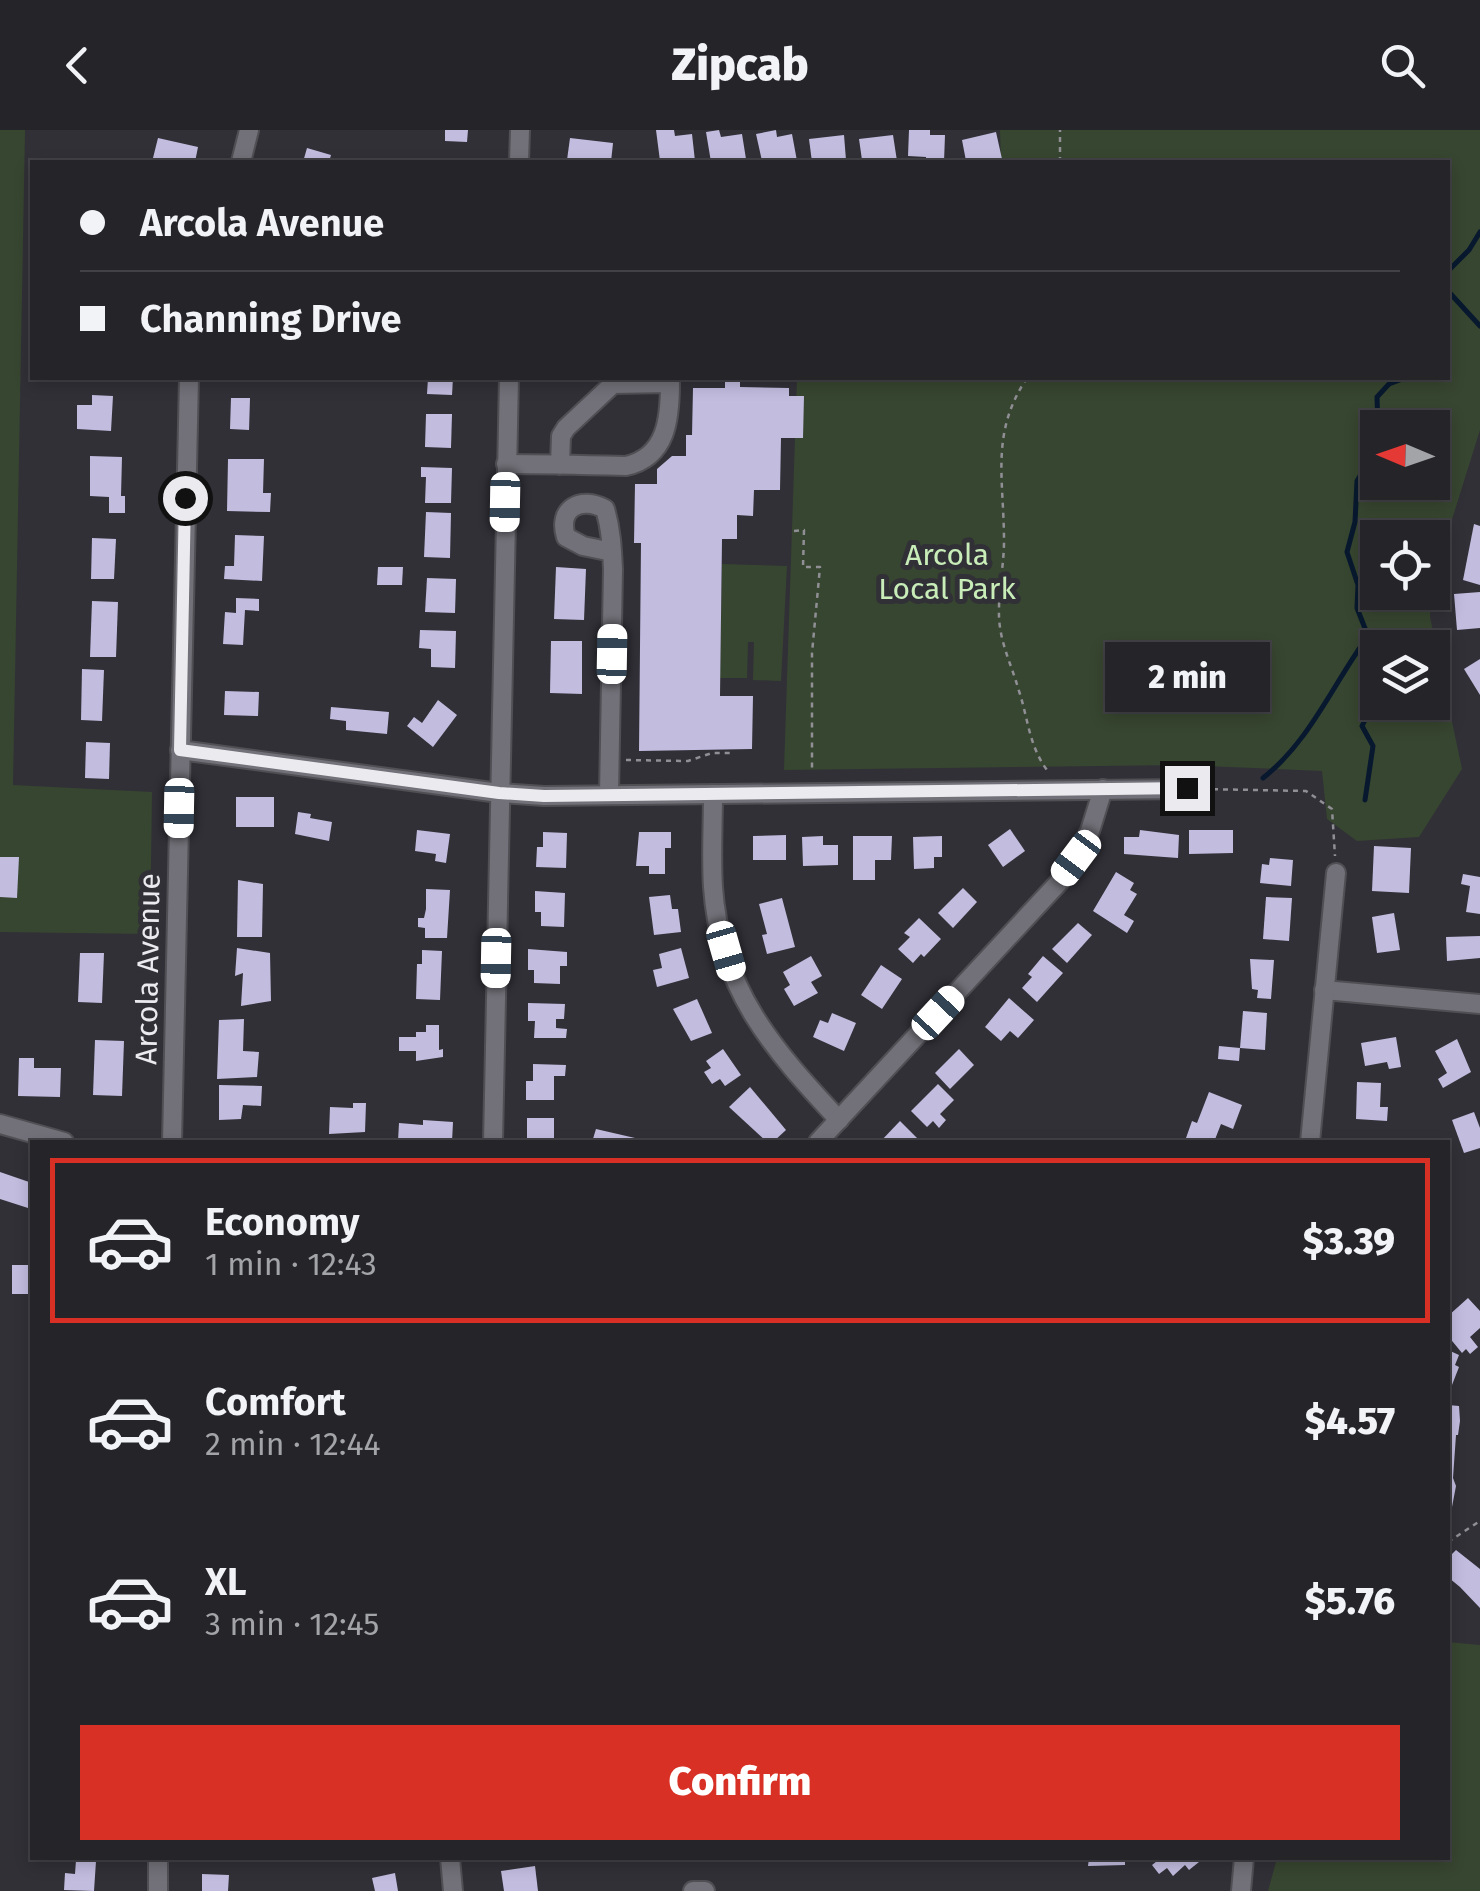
<!DOCTYPE html>
<html lang="en">
<head>
<meta charset="utf-8">
<style>
	:root { --surface:#252429; --page:#313035; --text:#f1f3f6; --muted:#a3a4a8; --line:#424146; --accent:#d93025 }
	body { margin:0; font-family:"Fira Sans",sans-serif; background:var(--page); color:var(--text); height:100vh; display:flex; flex-direction:column; font-size:38px; white-space:nowrap }
	* { box-sizing:border-box; margin:0 }
	p { font-size:32px; color:var(--muted) }
	.icon { flex:none; width:55px; height:55px; fill:none; stroke:currentColor; stroke-width:2; stroke-linecap:round; stroke-linejoin:round }
	.map { position:relative; flex:1; overflow:hidden }
	.panel { position:absolute; left:30px; top:1010px; width:1420px; height:720px; display:flex; flex-direction:column; background:var(--surface); border-radius:0px; box-shadow:0 5px 15px #0003,0 0 0 2px var(--line) }
	.panel>* { flex:none }
	.hud { position:absolute; left:30px; top:30px; width:1420px; height:220px; border-radius:0px; box-shadow:0 5px 15px #0003,0 0 0 2px var(--line); display:grid; align-content:center; height:220px; padding:0 50px; background:var(--surface) }
	.needle { width:65px; rotate:272deg }
	.tools { position:absolute; left:1360px; top:280px; display:grid; gap:20px }
	.tools a { display:grid; place-items:center; width:90px; height:90px; border-radius:0px; background:var(--surface); box-shadow:0 5px 15px #0003,0 0 0 2px var(--line); font-size:50px }
	.end { position:absolute; width:45px; height:45px; margin:-22px; border:12px solid #ebeaee; background:#111; box-shadow:0 0 0 5px #111 }
	.from { border-radius:50% }
	.bubble { position:absolute; height:70px; border-radius:0px; background:var(--surface); box-shadow:0 5px 15px #0003,0 0 0 2px var(--line); font-size:32px; font-weight:800; line-height:70px; text-align:center }
	.car { position:absolute; width:30px; height:60px; margin:-30px -15px; border-radius:12px; box-shadow:0 0 8px 2px #0007; background:linear-gradient(#fff 24%,#345 0 40%,#fff 0 76%,#345 0 86%,#fff 0) }
	.hud b { display:flex; align-items:center; gap:35px; height:95px; font-size:38px }
	.hud b+b { border-top:2px solid var(--line) }
	.hud i { width:25px; height:25px; background:var(--text) }
	ul { padding:18px 0 0; list-style:none }
	li { display:flex; align-items:center; gap:30px; height:165px; margin:0 20px 15px; padding:0 30px; border:5px solid transparent; border-radius:0px }
	li div { flex:1 }
	li b { display:block; font-size:38px }
	li em { font-style:normal; font-weight:800 }
	li.on { border-color:var(--accent) }
	li>.icon { width:90px; height:90px; stroke-width:1.5 }
	.primary-button { display:flex; gap:20px; margin-top:auto; padding:20px 50px }
	.primary-button a { flex:1; height:115px; border-radius:0px; background:var(--accent); color:#fff; font-size:40px; font-weight:800; line-height:115px; text-align:center }
	header { display:flex; justify-content:space-between; align-items:center; height:130px; padding:0 50px; background:var(--surface); font-size:45px; font-weight:800 }
	.map>svg:first-child { display:block }
</style>
</head>
<body>
<header><svg class="icon" aria-label="back" viewBox="0 0 24 24"><path d="M15 5l-7 7 7 7"/></svg>Zipcab<svg class="icon" aria-label="search" viewBox="0 0 24 24"><circle cx="10" cy="10" r="6"/><path d="M15 15l6 6"/></svg></header>
<div class="map">
<svg width="1480" height="1761" viewBox="0 0 1480 1761">
	<rect width="100%" height="100%" fill="#313037"/>
	<g fill="#374630" fill-rule="evenodd">
		<polygon points="0,0 25,0 13,655 152,662 150,804 0,802"/>
		<path d="M1000,0H1480V300L1433,450L1432,408H1378V462L1431,463L1430,487L1462,639L1419,707L1357,711L1327,689L1322,641L1181,635L784,640L797,248H1448V32H1001ZM1378,298H1432V352H1378ZM1378,518H1432V572H1378Z"/>
		<polygon points="722,434 787,436 781,551 753,550 754,512 748,512 747,548 720,548"/>
		<polygon points="1448,1512 1480,1515 1480,1761 1268,1761 1277,1728 1448,1728"/>
	</g>
	<g fill="none" stroke-linecap="round" stroke-linejoin="round">
		<g stroke="#08192f" stroke-width="5">
			<polyline points="1448,141 1469,120 1480,102"/>
			<polyline points="1448,161 1480,196"/>
			<polyline points="1378,298 1377,267 1389,254 1405,248"/>
			<polyline points="1368,506 1378,518"/>
			<path d="M1263,648C1310,611 1333,554 1368,506L1357,478L1358,455L1347,422L1355,392L1357,351L1375,320L1378,300"/>
			<polyline points="1365,670 1373,616 1362,596 1378,564"/>
		</g>
	</g>
	<g fill="#c2bcdf">
		<polygon points="445,0 468,0 467,12 445,11"/>
		<polygon points="656,0 674,0 675,6 692,4 695,31 660,31"/>
		<polygon points="719,0 721,7 742,4 746,29 711,32 706,2"/>
		<polygon points="776,0 777,7 792,4 797,31 778,32 777,28 762,31 756,4"/>
		<polygon points="909,0 930,0 930,5 945,5 944,32 926,32 926,27 908,26"/>
		<polygon points="996,2 1002,29 984,32 982,28 966,31 962,10"/>
		<polygon points="844,5 846,30 812,32 809,9"/>
		<polygon points="893,5 897,31 880,32 880,28 862,30 859,9"/>
		<polygon points="158,8 198,17 195,32 166,32 153,28"/>
		<polygon points="570,8 613,13 611,32 567,30"/>
		<polygon points="307,18 331,25 329,32 303,32"/>
		<polygon points="428,248 453,248 452,265 427,264"/>
		<polygon points="725,248 740,248 740,257 789,258 789,266 804,266 803,308 781,308 780,360 754,360 753,386 737,385 737,409 722,409 720,566 753,566 752,619 639,621 641,413 634,413 635,354 657,354 657,339 672,326 686,326 686,305 692,305 693,258 725,258"/>
		<polygon points="92,265 113,266 111,301 77,299 77,275 92,275"/>
		<polygon points="231,268 250,268 249,300 230,299"/>
		<polygon points="426,284 452,284 451,318 425,317"/>
		<polygon points="90,326 122,327 121,366 125,366 125,383 109,383 109,367 90,366"/>
		<polygon points="228,329 264,329 263,363 271,363 270,382 227,381"/>
		<polygon points="421,337 452,338 451,373 425,373 426,347 421,347"/>
		<polygon points="426,382 451,383 450,428 424,427"/>
		<polygon points="1474,394 1480,396 1480,455 1463,450"/>
		<polygon points="235,405 264,406 262,451 224,449 225,436 234,436"/>
		<polygon points="92,408 116,409 114,449 91,449"/>
		<polygon points="378,437 403,437 402,455 377,455"/>
		<polygon points="556,437 586,439 584,490 554,489"/>
		<polygon points="427,448 456,449 455,483 425,482"/>
		<polygon points="1480,462 1480,498 1457,500 1454,464"/>
		<polygon points="236,468 259,469 259,481 245,480 243,515 223,514 225,482 236,483"/>
		<polygon points="92,471 118,472 116,527 90,527"/>
		<polygon points="420,500 456,501 455,538 431,537 431,519 419,518"/>
		<polygon points="551,511 582,511 582,564 550,563"/>
		<polygon points="1480,529 1480,565 1464,539"/>
		<polygon points="82,539 104,540 102,591 81,590"/>
		<polygon points="225,561 259,562 258,586 224,585"/>
		<polygon points="438,570 457,585 433,617 407,596 414,587 422,593"/>
		<polygon points="331,577 389,582 387,604 346,600 346,591 330,589"/>
		<polygon points="86,612 110,613 109,649 85,648"/>
		<rect x="236" y="667" width="38" height="30"/>
		<polygon points="298,682 311,684 310,688 332,692 329,711 295,704"/>
		<polygon points="1010,699 1025,721 1003,737 988,715"/>
		<polygon points="417,700 450,704 446,733 435,731 436,724 415,721"/>
		<polygon points="1140,700 1179,705 1178,728 1124,724 1124,707 1139,707"/>
		<polygon points="1189,700 1233,700 1233,723 1189,724"/>
		<polygon points="543,702 567,703 566,738 536,737 537,717 543,717"/>
		<polygon points="639,702 671,702 671,718 665,718 665,744 649,744 649,736 636,736"/>
		<polygon points="786,705 786,730 753,730 753,706"/>
		<polygon points="823,706 823,715 838,715 838,735 803,736 802,707"/>
		<polygon points="853,706 892,706 891,730 875,730 875,750 853,750"/>
		<polygon points="942,706 942,727 934,727 934,738 914,739 913,707"/>
		<polygon points="1374,716 1411,718 1409,763 1372,761"/>
		<polygon points="0,727 19,727 17,768 0,767"/>
		<polygon points="1270,728 1293,730 1291,756 1260,753 1262,734 1269,735"/>
		<polygon points="1116,742 1134,753 1130,760 1137,764 1124,785 1134,791 1127,803 1093,781"/>
		<polygon points="1463,744 1480,747 1480,784 1466,782 1470,756 1461,754"/>
		<polygon points="238,750 263,754 262,807 237,807"/>
		<polygon points="963,758 977,772 953,798 938,783"/>
		<polygon points="426,759 450,760 447,808 425,808 425,798 418,797 418,788 424,788 426,779"/>
		<polygon points="535,761 565,763 564,797 541,796 541,782 535,782"/>
		<polygon points="670,765 672,779 678,779 681,802 654,805 649,767"/>
		<polygon points="1266,767 1292,768 1289,811 1263,809"/>
		<polygon points="782,768 795,817 767,824 762,805 767,804 759,774"/>
		<polygon points="1394,783 1400,820 1377,823 1372,787"/>
		<polygon points="919,788 941,809 924,827 921,824 913,833 898,819 910,807 904,803"/>
		<polygon points="1078,793 1092,805 1067,833 1052,819"/>
		<polygon points="1480,806 1480,828 1447,831 1446,807"/>
		<polygon points="237,818 270,823 271,871 241,876 243,843 235,846"/>
		<polygon points="681,818 689,848 657,857 653,840 662,838 659,824"/>
		<polygon points="528,819 567,822 567,836 560,836 560,854 534,853 534,840 528,840"/>
		<polygon points="422,820 442,821 440,870 416,869 417,834 422,834"/>
		<polygon points="80,823 104,823 102,873 78,872"/>
		<polygon points="811,826 822,846 811,852 818,863 794,876 784,859 790,855 783,842"/>
		<polygon points="1043,826 1063,843 1037,872 1022,858 1032,847 1028,844"/>
		<polygon points="1250,829 1274,830 1271,869 1257,868 1258,860 1252,859"/>
		<polygon points="881,835 902,849 882,879 861,865"/>
		<polygon points="1009,868 1034,890 1018,908 1010,901 1001,911 985,897"/>
		<polygon points="697,869 712,903 691,911 673,879"/>
		<polygon points="528,873 565,874 564,889 556,889 556,898 567,899 566,908 534,908 535,891 528,891"/>
		<polygon points="1243,881 1267,883 1265,920 1240,918"/>
		<polygon points="832,883 856,893 844,921 813,907 820,890 828,893"/>
		<polygon points="244,889 243,921 259,922 257,947 217,949 219,890"/>
		<polygon points="426,895 439,895 439,920 443,919 443,927 416,931 416,921 399,921 399,907 416,907 416,902 426,902"/>
		<polygon points="1396,907 1401,937 1389,939 1387,932 1365,936 1361,913"/>
		<polygon points="1457,909 1471,942 1443,958 1438,949 1447,943 1435,921"/>
		<polygon points="95,910 124,911 122,966 93,965"/>
		<polygon points="1219,916 1240,918 1239,931 1218,929"/>
		<polygon points="723,919 741,945 725,956 720,949 712,954 704,942 711,938 706,931"/>
		<polygon points="959,919 974,935 950,959 935,943"/>
		<polygon points="19,928 34,928 34,938 61,938 60,967 18,966"/>
		<polygon points="533,934 566,935 565,946 554,946 554,970 526,970 526,951 533,951"/>
		<polygon points="1357,952 1381,953 1380,977 1388,977 1387,991 1356,989"/>
		<polygon points="938,954 954,970 940,984 946,990 939,998 933,991 927,997 911,981"/>
		<polygon points="219,955 262,956 261,976 243,975 241,989 219,990"/>
		<polygon points="750,957 786,1000 773,1012 767,1012 729,977"/>
		<polygon points="1209,962 1242,975 1233,999 1221,994 1214,1012 1191,1012 1186,1008 1192,991 1197,993"/>
		<polygon points="353,973 366,973 365,1002 329,1004 330,977 353,978"/>
		<polygon points="1474,982 1480,998 1480,1018 1464,1023 1452,990"/>
		<polygon points="527,988 554,988 554,1012 532,1012 532,1008 527,1008"/>
		<polygon points="423,990 453,992 452,1012 398,1011 399,993 423,995"/>
		<polygon points="900,991 917,1008 913,1012 880,1012"/>
		<polygon points="596,999 648,1011 648,1012 592,1012"/>
		<polygon points="0,1042 32,1053 28,1078 0,1069"/>
		<rect x="12" y="1135" width="20" height="29"/>
		<polygon points="1468,1168 1480,1181 1480,1198 1470,1207 1478,1217 1470,1224 1466,1219 1462,1223 1448,1206 1448,1186"/>
		<polygon points="1448,1220 1459,1225 1455,1235 1459,1237 1452,1255 1448,1253"/>
		<polygon points="1448,1275 1459,1276 1460,1291 1458,1305 1456,1305 1453,1348 1456,1356 1452,1377 1448,1377"/>
		<polygon points="1456,1420 1480,1439 1480,1478 1460,1457 1449,1448 1448,1450 1448,1428"/>
		<polygon points="1089,1728 1125,1728 1125,1735 1088,1736"/>
		<polygon points="1161,1728 1204,1728 1189,1740 1185,1735 1173,1746 1167,1738 1159,1744 1152,1735"/>
		<polygon points="76,1730 96,1731 94,1761 64,1760 65,1743 75,1744"/>
		<polygon points="535,1736 538,1761 504,1761 501,1741"/>
		<polygon points="395,1743 398,1761 375,1761 372,1748"/>
		<polygon points="202,1744 229,1745 228,1761 202,1761"/>
	</g>
	<g fill="none" stroke-linecap="round" stroke-linejoin="round">
		<g stroke="#504f54" stroke-width="22">
			<g id="minor">
				<polyline points="241,32 249,0"/>
				<polyline points="519,32 520,0"/>
				<path d="M506,334C546,334 586,335 626,336C667,327 670,288 670,253L613,254L566,298L561,306L560,335"/>
				<polyline points="180,620 499,663 544,666 1187,659"/>
				<path d="M713,664C713,695 711,726 713,757C720,860 773,919 839,990"/>
				<path d="M609,665L613,439C612,418 611,399 605,379C581,366 557,378 566,407L583,416L612,422"/>
				<polyline points="1324,860 1480,874"/>
				<polyline points="0,994 64,1012"/>
				<polyline points="172,1012 189,248"/>
				<polyline points="493,1012 509,248"/>
				<polyline points="818,1012 1061,750 1090,701 1103,659"/>
				<polyline points="1310,1012 1336,743"/>
				<polyline points="450,1728 453,1761"/>
				<polyline points="158,1761 158,1728"/>
				<polyline points="693,1761 705,1761"/>
				<polyline points="1241,1761 1244,1728"/>
			</g>
		</g>
		<g stroke="#908f95" stroke-width="2.5" stroke-dasharray="5 5" stroke-linecap="butt">
			<polyline points="1060,32 1060,0"/>
			<path d="M1027,248C990,303 1004,349 1004,411C1004,434 999,456 999,480C998,509 1011,533 1019,561C1028,588 1029,616 1047,640"/>
			<polyline points="794,401 804,400 803,437 820,437 812,523 812,642"/>
			<polyline points="626,630 688,631 712,623 733,623"/>
			<polyline points="1203,659 1306,661 1332,679 1335,726"/>
			<polyline points="1448,1412 1480,1391"/>
		</g>
		<use href="#minor" stroke="#727078" stroke-width="18"/>
	</g>
	<g fill="none" stroke-linecap="round" stroke-linejoin="round">
		<polyline stroke="#ebeaee" stroke-width="12" points="185,368 180,620 499,663 544,666 1187,658"/>
	</g>
	<g text-anchor="middle" dominant-baseline="central" stroke-width="10" stroke-linejoin="round" paint-order="stroke">
		<g font-size="30" fill="#c8edb8" stroke="#313037">
			<text x="947" y="425">Arcola<tspan x="947" dy="34">Local Park</tspan></text>
		</g>
		<g font-size="30" fill="#ebeaee" stroke="#313037">
			<text transform="translate(148 839) rotate(-89)">Arcola Avenue</text>
		</g>
	</g>
</svg>
<div class="tools">
<a><svg class="needle" viewBox="-14 -14 28 28"><path d="M0-13l5 13h-10z" fill="#e53935"/><path d="M0 13l5-13h-10z" fill="#a3a4a8"/></svg></a>
<a><svg class="icon" aria-label="locate" viewBox="0 0 24 24"><circle cx="12" cy="12" r="6"/><path d="M12 2v4M12 18v4M2 12h4M18 12h4"/></svg></a>
<a><svg class="icon" aria-label="layers" viewBox="0 0 24 24"><path d="M12 4l9 5-9 5-9-5zM3 14l9 5 9-5"/></svg></a>
</div>
<i class="end from" style="left:185px;top:368px"></i>
<i class="end" style="left:1187px;top:658px"></i>
<div class="bubble" style="left:1105px;top:512px;width:165px">2 min</div>
<i class="car" style="left:505px;top:372px;rotate:181deg"></i>
<i class="car" style="left:612px;top:524px;rotate:1deg"></i>
<i class="car" style="left:179px;top:678px;rotate:181deg"></i>
<i class="car" style="left:1076px;top:728px;rotate:217deg"></i>
<i class="car" style="left:726px;top:821px;rotate:164deg"></i>
<i class="car" style="left:496px;top:828px;rotate:181deg"></i>
<i class="car" style="left:938px;top:883px;rotate:43deg"></i>
<div class="hud">
<b><i class="from"></i>Arcola Avenue</b>
<b><i></i>Channing Drive</b>
</div>
<section class="panel">
<ul>
<li class="on"><svg class="icon" aria-label="car" viewBox="0 0 24 24"><path d="M5 17H2v-5l4-1 3-4h7l3 4 3 1v5h-3M9 17h6M6 11h13"/><circle cx="7" cy="17" r="2"/><circle cx="17" cy="17" r="2"/></svg><div><b>Economy</b><p>1 min · 12:43</p></div><em>$3.39</em></li>
<li><svg class="icon" aria-label="car" viewBox="0 0 24 24"><path d="M5 17H2v-5l4-1 3-4h7l3 4 3 1v5h-3M9 17h6M6 11h13"/><circle cx="7" cy="17" r="2"/><circle cx="17" cy="17" r="2"/></svg><div><b>Comfort</b><p>2 min · 12:44</p></div><em>$4.57</em></li>
<li><svg class="icon" aria-label="car" viewBox="0 0 24 24"><path d="M5 17H2v-5l4-1 3-4h7l3 4 3 1v5h-3M9 17h6M6 11h13"/><circle cx="7" cy="17" r="2"/><circle cx="17" cy="17" r="2"/></svg><div><b>XL</b><p>3 min · 12:45</p></div><em>$5.76</em></li>
</ul>
<div class="primary-button"><a>Confirm</a></div>
</section>
</div>
</body>
</html>
